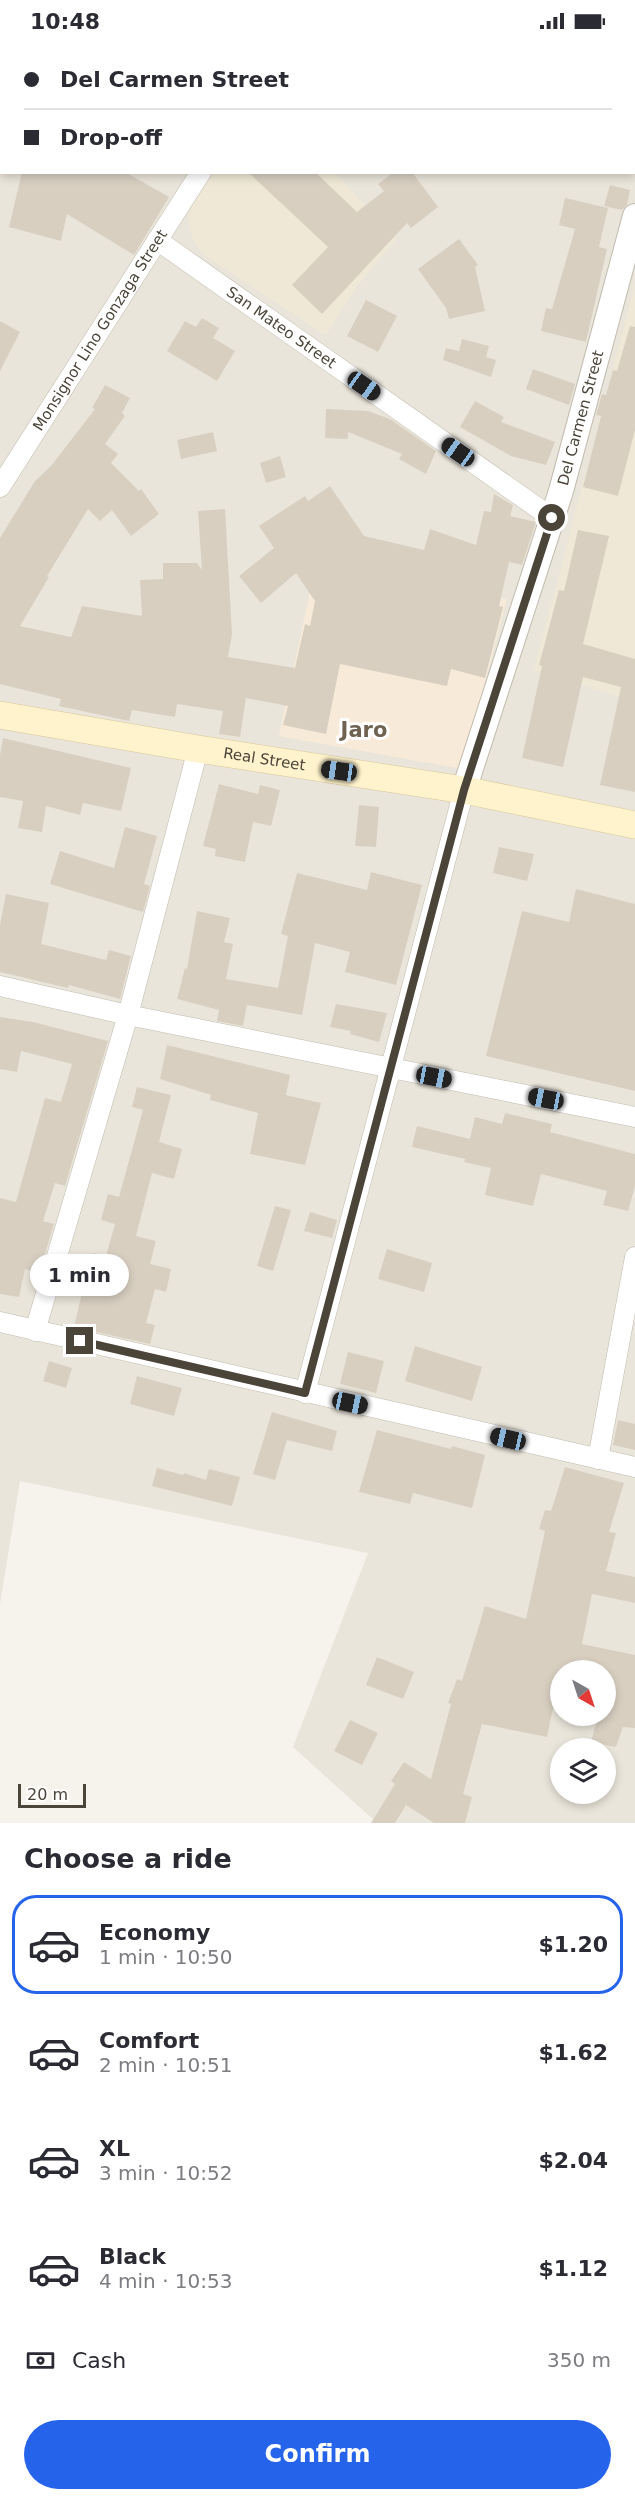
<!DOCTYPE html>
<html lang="en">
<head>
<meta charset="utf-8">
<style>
	:root { --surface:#fff; --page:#f7f7f7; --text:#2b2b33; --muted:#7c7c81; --line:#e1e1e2; --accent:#2563eb }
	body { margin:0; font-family:"DejaVu Sans",sans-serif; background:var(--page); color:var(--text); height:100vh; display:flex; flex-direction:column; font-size:22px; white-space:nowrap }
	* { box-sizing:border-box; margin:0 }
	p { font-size:20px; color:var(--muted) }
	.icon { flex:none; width:33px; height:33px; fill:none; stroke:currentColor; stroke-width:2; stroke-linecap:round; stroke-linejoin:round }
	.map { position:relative; height:1781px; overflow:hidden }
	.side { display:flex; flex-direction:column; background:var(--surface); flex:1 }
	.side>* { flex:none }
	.guide { position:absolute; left:0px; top:0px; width:636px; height:132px; box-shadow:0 3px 9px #0003; display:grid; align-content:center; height:132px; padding:0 24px; background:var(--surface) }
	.needle { width:39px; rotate:141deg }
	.controls { position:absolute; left:550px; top:1618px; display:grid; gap:12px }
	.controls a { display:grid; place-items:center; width:66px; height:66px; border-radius:50%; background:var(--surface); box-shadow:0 3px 9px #0003; font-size:30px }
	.scale { position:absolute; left:18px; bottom:15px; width:68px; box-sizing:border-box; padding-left:6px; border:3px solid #4b4439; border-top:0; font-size:16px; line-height:21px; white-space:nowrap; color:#4b4439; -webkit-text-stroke:4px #fff; paint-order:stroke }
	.end { position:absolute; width:27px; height:27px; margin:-14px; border:8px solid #4b4439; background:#fff; box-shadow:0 0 0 3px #fff }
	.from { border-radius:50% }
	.bubble { position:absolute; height:42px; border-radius:21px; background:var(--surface); box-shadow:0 3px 9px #0003; font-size:20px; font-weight:800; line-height:42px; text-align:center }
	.car { position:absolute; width:18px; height:36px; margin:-18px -9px; border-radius:8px; box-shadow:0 0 4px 2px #0007; background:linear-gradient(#222 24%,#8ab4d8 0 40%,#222 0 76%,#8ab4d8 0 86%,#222 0) }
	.guide b { display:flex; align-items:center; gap:21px; height:57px; font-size:22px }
	.guide b+b { border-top:2px solid var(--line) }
	.guide i { width:15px; height:15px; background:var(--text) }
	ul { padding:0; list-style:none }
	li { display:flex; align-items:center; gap:18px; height:99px; margin:0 12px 9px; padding:0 12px; border:3px solid transparent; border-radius:24px }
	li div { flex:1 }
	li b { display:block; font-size:22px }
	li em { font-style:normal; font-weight:800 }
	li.on { border-color:var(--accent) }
	li>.icon { width:54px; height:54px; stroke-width:1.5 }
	h2 { padding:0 24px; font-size:27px; line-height:72px }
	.pay { display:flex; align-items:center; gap:15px; height:66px; padding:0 24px; font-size:22px }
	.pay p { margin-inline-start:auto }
	.cta { display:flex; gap:12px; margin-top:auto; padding:12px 24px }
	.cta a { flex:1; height:69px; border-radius:36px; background:var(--accent); color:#fff; font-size:24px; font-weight:800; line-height:69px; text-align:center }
	.status { display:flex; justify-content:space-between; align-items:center; height:42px; padding:0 30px; background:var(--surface); direction:ltr }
	.status svg { height:16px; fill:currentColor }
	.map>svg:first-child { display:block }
</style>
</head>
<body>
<div class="status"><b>10:48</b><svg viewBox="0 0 49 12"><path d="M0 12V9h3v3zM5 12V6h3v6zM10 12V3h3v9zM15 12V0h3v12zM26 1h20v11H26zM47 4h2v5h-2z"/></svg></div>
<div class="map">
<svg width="635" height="1781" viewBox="0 0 635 1781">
	<rect width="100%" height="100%" fill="#f6f3ec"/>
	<path fill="#eae5da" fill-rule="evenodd" d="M0,0H635V1781H377L293,1705L368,1511L20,1439L0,1562ZM2,2H634V130H2ZM561,1629H606V1674H561ZM561,1707H606V1752H561Z"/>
	<polygon fill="#f7ead8" points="315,526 507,557 462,727 279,694"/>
	<g fill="#efe8d6">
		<polygon points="56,0 245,0 247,1 56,1"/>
		<polygon points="207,131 335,131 396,197 357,244 326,293 202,212 193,197 188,175 196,147"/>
		<polygon points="635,243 635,660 534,628"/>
	</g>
	<g fill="#d8cfc1">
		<polygon points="22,130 125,130 169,155 134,213 67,172 61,199 9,185"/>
		<polygon points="248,130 315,130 357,170 384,149 378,142 394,130 412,130 438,165 411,186 407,181 322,272 292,243 328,205"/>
		<polygon points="610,143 630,148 627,163 622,168 604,164"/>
		<polygon points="565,156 608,166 599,205 607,207 586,300 541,289 546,266 552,267 575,187 559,183"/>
		<polygon points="459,197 478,223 475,225 485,269 449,277 446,266 418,227"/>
		<polygon points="366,258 397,274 378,310 347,294"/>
		<polygon points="202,276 219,286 213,296 235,309 217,339 167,309 185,279 196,285"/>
		<polygon points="0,279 20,290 0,329"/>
		<polygon points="630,284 635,285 635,388 618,454 583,445 601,374 596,373 602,352 606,353 613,328 617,329"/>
		<polygon points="462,297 489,304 486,315 496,318 491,335 443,318 446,306 459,309"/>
		<polygon points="533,327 575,342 569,363 526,347"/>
		<polygon points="105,343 130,356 122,371 125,374 105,402 118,412 111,421 139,449 141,447 159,472 131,494 112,468 100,479 88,467 47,534 49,535 20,584 71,595 82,564 142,574 140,538 163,537 163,521 197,521 202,528 198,469 225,467 232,592 228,615 295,626 305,582 310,584 315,559 296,531 261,561 239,534 274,506 259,484 305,454 308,459 330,444 364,494 424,508 430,487 476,503 484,469 491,470 494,452 513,463 510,474 536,480 522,523 509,520 499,564 503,565 485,636 451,627 447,644 340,622 326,692 283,683 288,664 246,656 240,695 219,692 223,669 177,662 175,675 132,668 129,679 59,664 61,657 0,642 0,496 35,439 51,424 95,367 92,366"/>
		<polygon points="475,359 504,375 501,380 555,400 546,423 511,414 460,385"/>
		<polygon points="326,367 368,369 390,377 436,409 426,432 399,417 402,412 348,390 348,397 325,396"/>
		<polygon points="213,390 217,409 181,417 177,398"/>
		<polygon points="280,414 286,435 266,441 260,421"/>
		<polygon points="578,488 609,494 583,602 635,617 635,750 600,743 621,645 583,635 563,725 522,716 542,624 539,623 559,548 564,549"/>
		<polygon points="3,696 131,726 121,769 83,761 80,773 46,764 42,790 18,786 23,759 0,755 0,713"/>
		<polygon points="219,742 258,752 260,743 280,748 271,784 253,780 245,820 215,814 216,807 203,804"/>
		<polygon points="359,763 379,765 376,805 355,804"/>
		<polygon points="125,785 157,794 144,842 150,844 143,870 50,842 60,809 114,826"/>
		<polygon points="499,805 534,812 527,839 493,831"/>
		<polygon points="371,830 422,843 396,943 345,930 350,910 315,901 302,973 247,963 243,984 217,979 219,968 177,957 185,926 187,927 197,869 230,876 224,900 233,902 226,937 278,946 288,894 281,892 297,831 367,848"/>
		<polygon points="576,847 635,862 635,1049 486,1014 522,869 569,880"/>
		<polygon points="6,852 49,861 41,902 106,918 109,908 131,914 120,957 69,943 68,946 0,930 0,883"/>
		<polygon points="336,962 387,971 379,1000 350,992 351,989 330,985"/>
		<polygon points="0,975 33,980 108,999 65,1144 55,1141 43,1179 54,1182 39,1232 25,1227 19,1255 0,1252 0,1156 16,1160 45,1056 61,1060 72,1022 21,1009 17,1030 0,1027"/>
		<polygon points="167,1003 290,1033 286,1053 321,1061 305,1123 250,1112 258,1071 210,1058 211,1053 160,1037"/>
		<polygon points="137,1045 171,1053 159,1100 182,1107 174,1137 152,1131 136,1194 156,1199 150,1222 171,1227 166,1250 155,1247 146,1281 155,1283 150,1302 74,1285 89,1220 92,1220 94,1211 106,1214 115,1182 101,1178 108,1152 119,1155 143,1068 132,1065"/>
		<polygon points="505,1071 552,1082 550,1090 635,1112 635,1144 628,1169 603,1163 607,1149 541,1132 533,1164 485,1153 491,1126 464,1120 465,1117 412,1105 417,1084 470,1097 475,1075 502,1082"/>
		<polygon points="275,1164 291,1168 273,1229 257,1224"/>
		<polygon points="310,1170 337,1178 332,1196 304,1189"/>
		<polygon points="387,1207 432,1221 424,1250 378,1237"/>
		<polygon points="415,1304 482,1325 472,1359 405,1339"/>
		<polygon points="348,1310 384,1319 376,1351 340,1342"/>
		<polygon points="49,1319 72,1326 66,1346 43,1339"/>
		<polygon points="137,1334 182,1346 174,1374 130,1362"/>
		<polygon points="272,1370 337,1389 332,1409 287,1398 275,1438 253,1432"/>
		<polygon points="618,1378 635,1382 635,1408 613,1403"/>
		<polygon points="377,1388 451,1407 452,1404 485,1413 472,1466 413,1451 410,1462 359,1450"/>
		<polygon points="565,1425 624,1441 609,1490 616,1491 606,1529 635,1535 635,1561 592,1552 582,1602 635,1613 635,1686 623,1685 616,1705 591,1700 598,1674 606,1674 606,1629 561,1629 547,1695 482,1682 463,1752 472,1755 465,1781 434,1781 406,1763 395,1781 371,1781 395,1742 391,1739 404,1720 431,1737 451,1662 448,1661 457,1637 462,1639 485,1564 526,1577 545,1489 539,1487 545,1468 551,1469"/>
		<polygon points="157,1426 183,1433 184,1431 206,1438 209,1427 240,1435 232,1464 152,1444"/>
		<polygon points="377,1615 414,1630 403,1657 366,1643"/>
		<polygon points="350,1678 378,1691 362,1723 334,1709"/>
	</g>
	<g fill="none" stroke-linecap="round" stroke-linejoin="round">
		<g stroke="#c2bbae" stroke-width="21">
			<g id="minor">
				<polyline points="501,0 506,2"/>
				<polyline points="283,2 284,0"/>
				<polyline points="634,43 635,44"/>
				<path id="s1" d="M157,198L552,476"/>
				<path id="s2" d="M0,445L201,130"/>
				<polyline points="0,944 128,973 635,1075"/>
				<polyline points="0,1280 635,1425"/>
				<polyline points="35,1289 128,973 198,707"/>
				<polyline points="305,1351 464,748"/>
				<polyline points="598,1417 635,1215"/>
			</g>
		</g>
		<g stroke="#c2bbae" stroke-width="26">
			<g id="tertiary">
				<path id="s3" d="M464,748L561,449L635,174"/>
			</g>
		</g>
		<g stroke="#d6c79b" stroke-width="28">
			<g id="secondary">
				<path id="s4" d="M0,673L198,707L464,748L635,783"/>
			</g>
		</g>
		<use href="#minor" stroke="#fff" stroke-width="20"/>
		<use href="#tertiary" stroke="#fff" stroke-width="24"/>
		<use href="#secondary" stroke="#fff3cd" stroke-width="27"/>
	</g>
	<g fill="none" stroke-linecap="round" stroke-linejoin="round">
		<polyline stroke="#4b4439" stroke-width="8" points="80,1299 305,1351 464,748 552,476"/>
	</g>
	<g text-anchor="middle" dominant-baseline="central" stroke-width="6" stroke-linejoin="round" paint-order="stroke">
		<g font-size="15" fill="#4b4439" stroke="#fff">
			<text stroke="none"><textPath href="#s1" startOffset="152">San Mateo Street</textPath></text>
			<text stroke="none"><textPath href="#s2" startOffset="186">Monsignor Lino Gonzaga Street</textPath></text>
			<text stroke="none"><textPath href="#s3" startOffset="390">Del Carmen Street</textPath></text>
			<text stroke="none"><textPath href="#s4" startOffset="268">Real Street</textPath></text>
		</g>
		<g font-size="21" font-weight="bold" fill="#6e6250" stroke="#fff">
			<text x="364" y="688">Jaro</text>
		</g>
	</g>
</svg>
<div class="controls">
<a><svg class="needle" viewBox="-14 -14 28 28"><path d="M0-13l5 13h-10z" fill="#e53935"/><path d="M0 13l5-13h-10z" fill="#7c7c81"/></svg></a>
<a><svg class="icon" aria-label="layers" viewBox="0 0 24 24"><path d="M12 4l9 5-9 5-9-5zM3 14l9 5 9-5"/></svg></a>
</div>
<div class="scale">20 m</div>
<i class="end from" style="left:552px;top:476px"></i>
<i class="end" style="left:80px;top:1299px"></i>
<div class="bubble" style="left:30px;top:1212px;width:99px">1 min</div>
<i class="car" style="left:364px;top:344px;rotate:125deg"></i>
<i class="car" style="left:458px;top:410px;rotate:305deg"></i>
<i class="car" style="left:339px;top:729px;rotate:278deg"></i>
<i class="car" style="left:434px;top:1035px;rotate:101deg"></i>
<i class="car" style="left:546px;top:1057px;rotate:281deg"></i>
<i class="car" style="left:350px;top:1361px;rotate:102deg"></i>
<i class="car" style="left:508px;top:1397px;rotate:283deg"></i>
<div class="guide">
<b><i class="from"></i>Del Carmen Street</b>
<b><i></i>Drop-off</b>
</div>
</div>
<section class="side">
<h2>Choose a ride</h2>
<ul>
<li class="on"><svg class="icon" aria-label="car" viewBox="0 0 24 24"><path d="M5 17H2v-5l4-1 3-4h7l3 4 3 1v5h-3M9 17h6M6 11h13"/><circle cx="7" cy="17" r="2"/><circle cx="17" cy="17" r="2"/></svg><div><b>Economy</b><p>1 min · 10:50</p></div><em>$1.20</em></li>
<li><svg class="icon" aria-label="car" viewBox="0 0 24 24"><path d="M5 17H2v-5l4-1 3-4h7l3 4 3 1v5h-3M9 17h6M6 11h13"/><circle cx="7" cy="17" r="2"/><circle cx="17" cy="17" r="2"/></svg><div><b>Comfort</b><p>2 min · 10:51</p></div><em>$1.62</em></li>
<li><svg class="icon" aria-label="car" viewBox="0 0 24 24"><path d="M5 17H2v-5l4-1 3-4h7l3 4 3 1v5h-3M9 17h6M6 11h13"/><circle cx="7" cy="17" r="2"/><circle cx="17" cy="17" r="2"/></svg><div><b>XL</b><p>3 min · 10:52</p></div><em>$2.04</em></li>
<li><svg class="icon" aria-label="car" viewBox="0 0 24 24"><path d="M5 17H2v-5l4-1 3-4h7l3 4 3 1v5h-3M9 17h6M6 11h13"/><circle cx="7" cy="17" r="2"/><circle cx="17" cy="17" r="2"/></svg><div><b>Black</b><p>4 min · 10:53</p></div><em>$1.12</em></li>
</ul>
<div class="pay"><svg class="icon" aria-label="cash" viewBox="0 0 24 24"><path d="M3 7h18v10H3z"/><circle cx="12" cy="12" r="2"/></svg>Cash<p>350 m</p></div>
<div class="cta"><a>Confirm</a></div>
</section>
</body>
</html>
